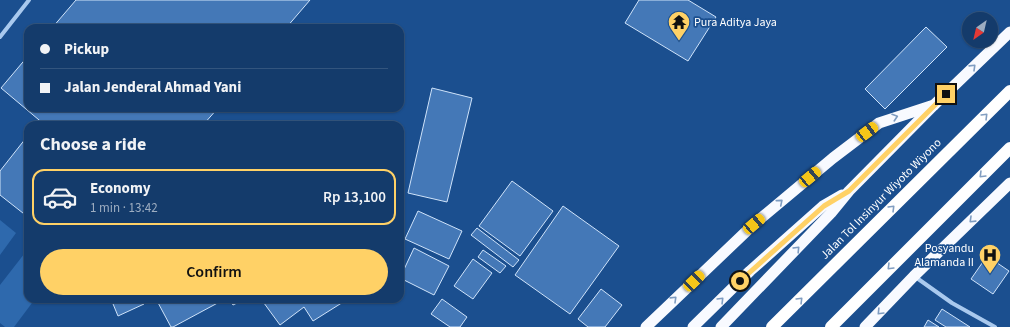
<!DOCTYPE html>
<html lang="en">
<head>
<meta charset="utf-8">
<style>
	:root { --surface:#143b6b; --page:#214673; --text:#f1f3f6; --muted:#9dadc1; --line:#33557e; --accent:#ffd166 }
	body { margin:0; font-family:"Source Sans 3",sans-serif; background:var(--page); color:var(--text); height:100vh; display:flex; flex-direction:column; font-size:15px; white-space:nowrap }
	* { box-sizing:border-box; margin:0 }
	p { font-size:13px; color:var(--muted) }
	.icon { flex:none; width:22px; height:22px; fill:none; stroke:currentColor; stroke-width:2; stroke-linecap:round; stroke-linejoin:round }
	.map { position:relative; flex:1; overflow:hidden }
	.side { position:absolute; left:24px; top:121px; width:380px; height:182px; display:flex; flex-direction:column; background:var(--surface); border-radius:12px; box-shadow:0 1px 3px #0004,0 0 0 1px var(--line) }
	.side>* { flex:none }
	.hud { position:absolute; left:24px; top:24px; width:380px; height:88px; border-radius:12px; box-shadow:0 1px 3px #0004,0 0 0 1px var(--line); display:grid; align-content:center; height:88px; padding:0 16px; background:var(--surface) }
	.needle { width:26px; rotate:214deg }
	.buttons { position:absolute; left:962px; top:12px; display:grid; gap:8px }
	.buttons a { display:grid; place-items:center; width:36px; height:36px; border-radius:50%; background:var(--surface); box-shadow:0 1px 3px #0004,0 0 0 1px var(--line); font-size:20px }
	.end { position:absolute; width:18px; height:18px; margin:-9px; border:5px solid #ffd166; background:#111; box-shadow:0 0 0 2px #111 }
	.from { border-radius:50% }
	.car { position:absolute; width:12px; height:24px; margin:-12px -6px; border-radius:5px; box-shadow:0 0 3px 1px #0007; background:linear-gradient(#f5c518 24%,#345 0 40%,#f5c518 0 76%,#345 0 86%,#f5c518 0) }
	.hud b { display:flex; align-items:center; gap:14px; height:38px; font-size:15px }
	.hud b+b { border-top:1px solid var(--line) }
	.hud i { width:10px; height:10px; background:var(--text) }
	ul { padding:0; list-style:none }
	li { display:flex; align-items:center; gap:12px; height:56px; margin:0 8px 6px; padding:0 8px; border:2px solid transparent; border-radius:12px }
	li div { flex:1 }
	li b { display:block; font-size:15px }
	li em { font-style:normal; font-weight:600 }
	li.on { border-color:var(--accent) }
	li>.icon { width:36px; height:36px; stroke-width:1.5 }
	h2 { padding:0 16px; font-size:18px; line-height:48px }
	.button { display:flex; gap:8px; margin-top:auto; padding:8px 16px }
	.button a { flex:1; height:46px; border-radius:24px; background:var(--accent); color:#111; font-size:16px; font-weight:600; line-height:46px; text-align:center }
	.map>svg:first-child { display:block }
</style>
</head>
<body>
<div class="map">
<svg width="1010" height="327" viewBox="0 0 1010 327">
	<rect width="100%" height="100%" fill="#1b4f8f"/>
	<g fill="#2e69ad">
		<polygon points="0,220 16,233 0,255"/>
		<polygon points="28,249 28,299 35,299 14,327 5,327 0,323 0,285"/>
	</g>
	<g fill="#4478b7" stroke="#cfe3fa">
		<polygon points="76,0 310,0 286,28 52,28"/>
		<polygon points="639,0 688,0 716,17 688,61 625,23"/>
		<polygon points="926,27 947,47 885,109 865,89"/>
		<polygon points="28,56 28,108 218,108 203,125 45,125 1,88"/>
		<polygon points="432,88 472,98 447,202 408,193"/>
		<polygon points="26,138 28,139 28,217 0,195 0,171"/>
		<polygon points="512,181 553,211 520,256 479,226"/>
		<polygon points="563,206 619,246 570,314 515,275"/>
		<polygon points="418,211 462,231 449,259 405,239"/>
		<polygon points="477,228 519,260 513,267 471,235"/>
		<polygon points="414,248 449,266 434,295 400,278"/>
		<polygon points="483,250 506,266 500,273 478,257"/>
		<polygon points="987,256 1009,271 993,294 971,279"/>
		<polygon points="473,259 492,273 473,299 454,286"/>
		<polygon points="601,289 622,305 605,327 588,327 578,319"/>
		<polygon points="111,299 142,299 144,304 118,316"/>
		<polygon points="156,299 225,299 173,327 171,327"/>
		<polygon points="229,299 245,299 233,305"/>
		<polygon points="261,299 348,299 313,321 304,307 280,325"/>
		<polygon points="442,299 467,317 460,327 450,327 431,314"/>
		<polygon points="942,309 970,327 946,327 935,320"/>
		<polygon points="928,320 939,327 924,327"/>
	</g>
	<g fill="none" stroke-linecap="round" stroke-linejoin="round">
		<g stroke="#a9c9ee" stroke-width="4">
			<polyline points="0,37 29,0"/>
			<polyline points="914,276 952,303 995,327"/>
		</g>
		<g stroke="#f8faff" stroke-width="11">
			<polyline points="646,327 666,308 754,224 833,158 879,123 934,105"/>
			<polyline points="693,327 750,271 823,206 842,195"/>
			<polyline points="721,327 831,213 849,191 935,104 1010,32"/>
			<polyline points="865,327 914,276 1010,183"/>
		</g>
		<g stroke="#fff" stroke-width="12">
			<polyline points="772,327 1010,91"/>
			<polyline points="831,327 1010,148"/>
		</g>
	</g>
	<defs><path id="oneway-chevron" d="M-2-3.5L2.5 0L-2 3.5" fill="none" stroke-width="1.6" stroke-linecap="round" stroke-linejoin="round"/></defs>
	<g stroke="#7e9cc1">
		<use href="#oneway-chevron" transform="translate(973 67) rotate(-44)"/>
		<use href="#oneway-chevron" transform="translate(895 117) rotate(-18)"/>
		<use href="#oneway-chevron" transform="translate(780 202) rotate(-40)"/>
		<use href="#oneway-chevron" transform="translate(972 220) rotate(136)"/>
		<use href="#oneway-chevron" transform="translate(797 249) rotate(-46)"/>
		<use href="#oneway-chevron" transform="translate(674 299) rotate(-44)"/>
		<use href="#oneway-chevron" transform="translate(721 300) rotate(-45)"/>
		<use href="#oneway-chevron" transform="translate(880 312) rotate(134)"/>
	</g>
	<g stroke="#829ec1">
		<use href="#oneway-chevron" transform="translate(985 116) rotate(-45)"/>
		<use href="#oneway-chevron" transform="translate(982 175) rotate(135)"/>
		<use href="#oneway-chevron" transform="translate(892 208) rotate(-45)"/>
		<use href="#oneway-chevron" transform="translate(890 267) rotate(135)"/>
		<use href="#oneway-chevron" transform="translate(800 300) rotate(-45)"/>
	</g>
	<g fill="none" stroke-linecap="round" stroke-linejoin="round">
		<polyline stroke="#ffd166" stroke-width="5" points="740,281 824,206 849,191 946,94"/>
	</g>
	<defs>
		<g id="temple-pin" transform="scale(1.15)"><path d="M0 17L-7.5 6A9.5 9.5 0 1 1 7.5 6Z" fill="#ffd166" stroke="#1b4f8f"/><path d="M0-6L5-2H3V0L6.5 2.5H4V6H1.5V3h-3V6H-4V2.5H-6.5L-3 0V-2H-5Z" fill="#111"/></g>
		<g id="hospital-pin" transform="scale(1.15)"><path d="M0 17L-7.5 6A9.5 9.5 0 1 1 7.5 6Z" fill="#ffd166" stroke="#1b4f8f"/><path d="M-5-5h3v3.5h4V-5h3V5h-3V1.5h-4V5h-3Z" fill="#111"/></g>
	</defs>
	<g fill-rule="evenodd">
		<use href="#temple-pin" x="679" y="22"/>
		<use href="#hospital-pin" x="990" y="255"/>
	</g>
	<g text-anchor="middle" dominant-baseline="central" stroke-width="3.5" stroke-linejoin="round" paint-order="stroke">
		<g font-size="12" fill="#fff" stroke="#1b4f8f" text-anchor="start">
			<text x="694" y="22">Pura Aditya Jaya</text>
			<text x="974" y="248" text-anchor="end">Posyandu<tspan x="974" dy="14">Alamanda II</tspan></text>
		</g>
		<g font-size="12" fill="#fff" stroke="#1b4f8f">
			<text transform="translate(881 199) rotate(-45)">Jalan Tol Insinyur Wiyoto Wiyono</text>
		</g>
	</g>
</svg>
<div class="buttons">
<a><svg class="needle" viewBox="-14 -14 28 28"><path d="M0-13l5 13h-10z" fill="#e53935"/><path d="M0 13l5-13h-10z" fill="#9dadc1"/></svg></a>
</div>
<i class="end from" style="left:740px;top:281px"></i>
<i class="end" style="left:946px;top:94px"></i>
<i class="car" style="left:867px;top:132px;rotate:53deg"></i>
<i class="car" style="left:810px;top:177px;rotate:50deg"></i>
<i class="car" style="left:754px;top:224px;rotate:50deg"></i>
<i class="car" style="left:694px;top:281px;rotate:46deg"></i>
<div class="hud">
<b><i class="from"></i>Pickup</b>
<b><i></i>Jalan Jenderal Ahmad Yani</b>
</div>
<section class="side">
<h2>Choose a ride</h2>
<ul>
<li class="on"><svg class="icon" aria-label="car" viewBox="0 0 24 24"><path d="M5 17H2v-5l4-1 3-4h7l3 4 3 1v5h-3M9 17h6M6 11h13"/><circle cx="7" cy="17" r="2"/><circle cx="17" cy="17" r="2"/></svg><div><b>Economy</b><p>1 min · 13:42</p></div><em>Rp 13,100</em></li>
</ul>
<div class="button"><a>Confirm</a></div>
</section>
</div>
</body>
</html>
